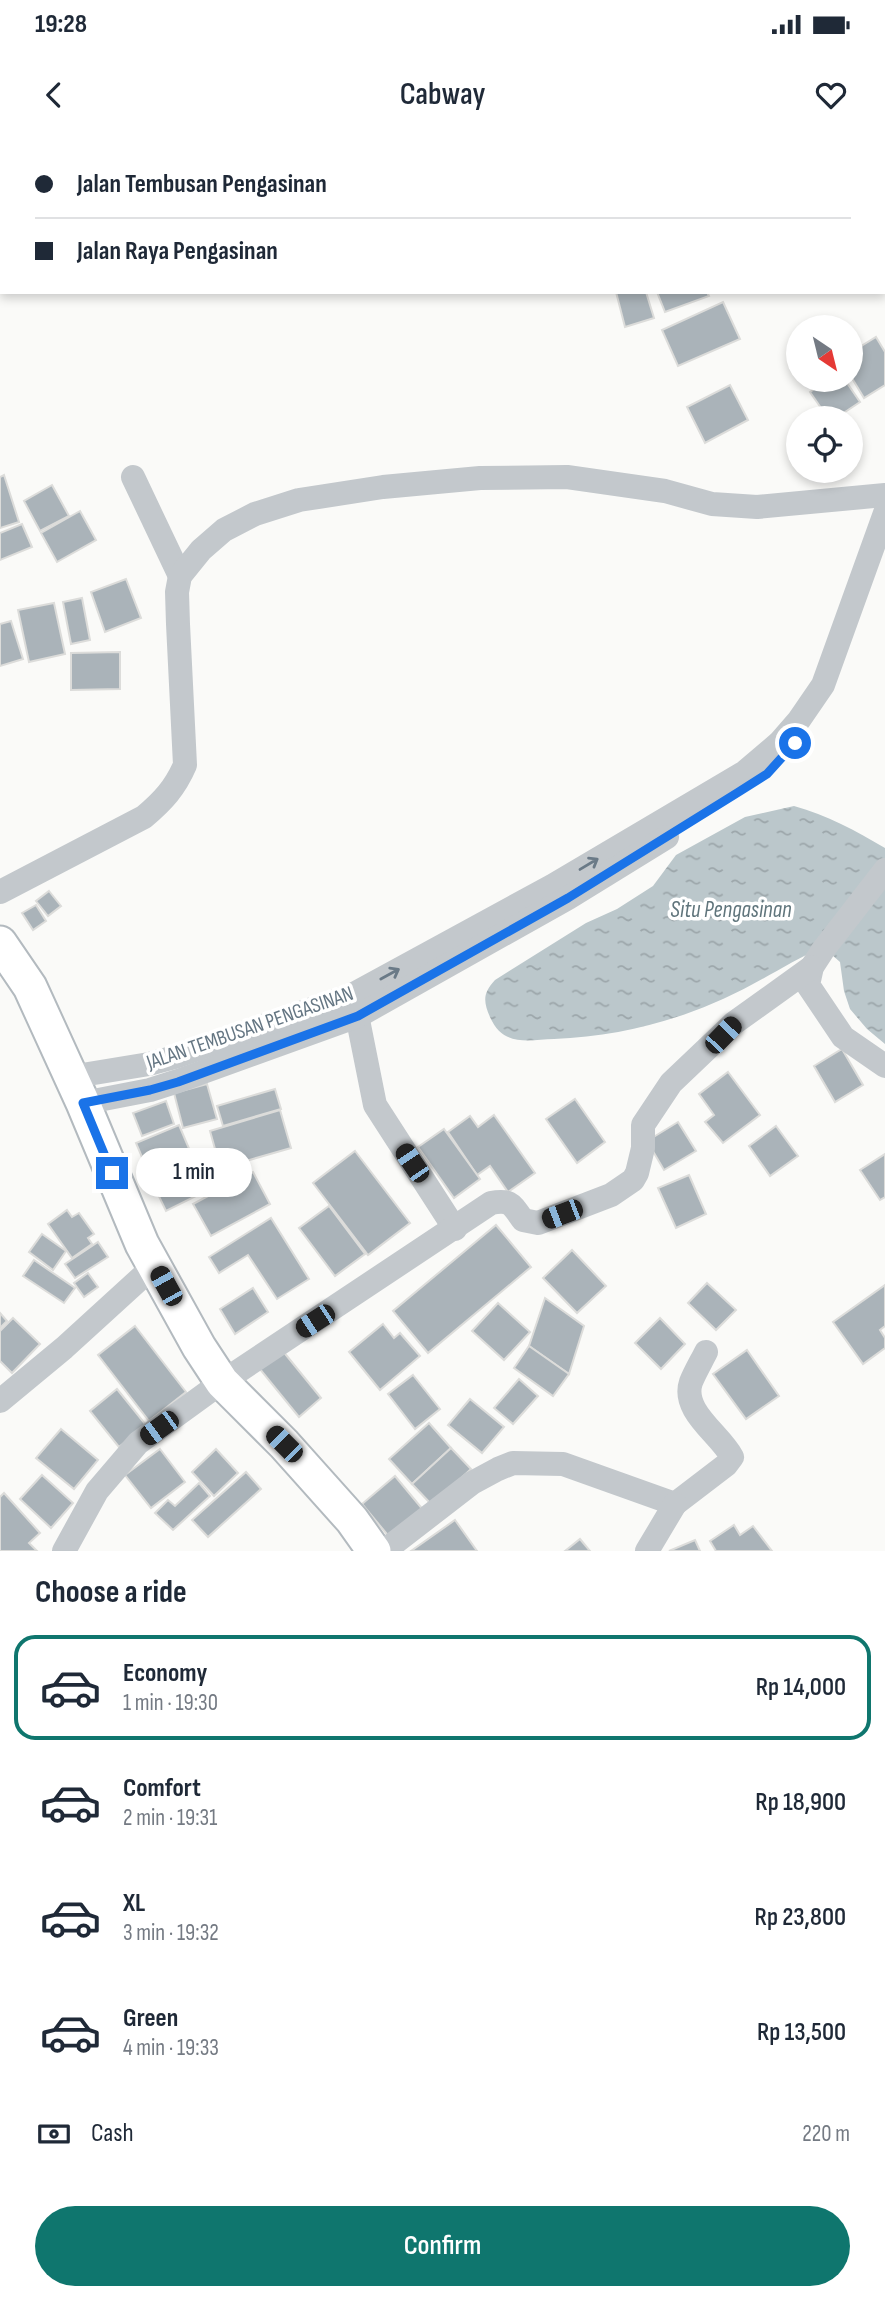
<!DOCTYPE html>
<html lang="en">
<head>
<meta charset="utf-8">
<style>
	:root { --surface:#fff; --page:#f2f2f3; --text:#1f2937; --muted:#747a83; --line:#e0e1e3; --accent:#0f766e }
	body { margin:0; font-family:"Sofia Sans Condensed",sans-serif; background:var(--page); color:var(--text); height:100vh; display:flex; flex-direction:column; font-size:26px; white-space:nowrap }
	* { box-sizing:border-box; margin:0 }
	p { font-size:23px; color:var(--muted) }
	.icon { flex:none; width:38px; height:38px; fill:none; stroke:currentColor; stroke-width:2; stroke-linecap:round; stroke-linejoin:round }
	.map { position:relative; height:1411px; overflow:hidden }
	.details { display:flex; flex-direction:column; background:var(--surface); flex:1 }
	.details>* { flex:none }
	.banner { position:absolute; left:0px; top:0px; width:886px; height:154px; box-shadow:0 4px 10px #0003; display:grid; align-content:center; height:154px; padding:0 35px; background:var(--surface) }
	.needle { width:46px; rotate:145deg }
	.tools { position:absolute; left:786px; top:175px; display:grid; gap:14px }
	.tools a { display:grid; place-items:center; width:77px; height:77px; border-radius:50%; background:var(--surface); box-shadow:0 4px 10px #0003; font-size:35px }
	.end { position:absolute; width:32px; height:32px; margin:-16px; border:9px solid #1a73e8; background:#fff; box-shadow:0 0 0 4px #fff }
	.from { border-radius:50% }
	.bubble { position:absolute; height:49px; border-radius:24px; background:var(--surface); box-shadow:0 4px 10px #0003; font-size:23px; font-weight:600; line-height:49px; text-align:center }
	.car { position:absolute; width:21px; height:42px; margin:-21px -10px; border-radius:9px; box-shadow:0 0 5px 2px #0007; background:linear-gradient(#222 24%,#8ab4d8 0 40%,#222 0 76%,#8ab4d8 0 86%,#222 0) }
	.banner b { display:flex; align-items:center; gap:24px; height:66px; font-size:26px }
	.banner b+b { border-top:2px solid var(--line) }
	.banner i { width:18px; height:18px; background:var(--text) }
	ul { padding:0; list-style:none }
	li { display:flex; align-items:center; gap:21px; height:105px; margin:0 14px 10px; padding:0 21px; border:4px solid transparent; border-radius:21px }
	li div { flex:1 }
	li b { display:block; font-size:26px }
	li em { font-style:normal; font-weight:600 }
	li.active { border-color:var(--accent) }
	li>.icon { width:63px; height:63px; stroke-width:1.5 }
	h2 { padding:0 35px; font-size:32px; line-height:84px }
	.pay { display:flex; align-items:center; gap:18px; height:77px; padding:0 35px; font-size:26px }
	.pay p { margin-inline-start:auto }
	.primary-button { display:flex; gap:14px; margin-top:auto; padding:14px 35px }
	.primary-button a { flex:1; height:80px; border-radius:42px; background:var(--accent); color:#fff; font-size:28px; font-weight:600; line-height:80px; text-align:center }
	.status { display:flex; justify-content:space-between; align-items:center; height:49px; padding:0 35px; background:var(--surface); direction:ltr }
	.status svg { height:19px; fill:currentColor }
	header { display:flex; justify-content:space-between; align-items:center; height:91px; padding:0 35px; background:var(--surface); font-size:32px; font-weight:600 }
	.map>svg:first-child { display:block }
</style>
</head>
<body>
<div class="status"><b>19:28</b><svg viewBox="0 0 49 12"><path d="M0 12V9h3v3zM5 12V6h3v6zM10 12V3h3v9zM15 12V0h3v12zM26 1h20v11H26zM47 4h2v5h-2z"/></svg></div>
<header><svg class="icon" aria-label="back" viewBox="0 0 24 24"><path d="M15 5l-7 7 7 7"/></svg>Cabway<svg class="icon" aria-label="heart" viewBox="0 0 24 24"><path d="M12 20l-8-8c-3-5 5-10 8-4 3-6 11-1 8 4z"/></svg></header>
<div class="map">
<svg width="885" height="1411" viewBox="0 0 885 1411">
	<defs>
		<pattern id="water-ripples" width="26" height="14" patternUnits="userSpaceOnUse" patternTransform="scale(1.75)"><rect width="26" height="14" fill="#bbc7cb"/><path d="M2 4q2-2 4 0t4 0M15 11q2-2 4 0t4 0" fill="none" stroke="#9ca6aa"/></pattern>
	</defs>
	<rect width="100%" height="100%" fill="#fafaf8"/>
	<path fill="url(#water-ripples)" d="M794,666C827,675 856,691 885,708V904L867,889L850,869L844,851L840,822L823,807C798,818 776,832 753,844C690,878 625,896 554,899C528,900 503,907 490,877C483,861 483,853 495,840L586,783L617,769L653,746L676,715L745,677Z"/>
	<g fill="#aab3b9" stroke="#dcdcda" stroke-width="2">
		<polygon points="248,0 300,0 300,2 249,2"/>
		<polygon points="616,152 646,152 654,178 625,187"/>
		<polygon points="657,152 707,152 709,156 665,172"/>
		<polygon points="723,162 740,199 678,226 662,190"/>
		<polygon points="876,197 885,212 885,245 864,258 850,235 850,213"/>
		<polygon points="828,240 845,240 860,262 836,278 828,278 810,252"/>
		<polygon points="730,245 748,280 705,303 687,267"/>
		<polygon points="4,335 19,382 0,388 0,337"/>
		<polygon points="52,345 69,376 40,391 24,361"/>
		<polygon points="80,371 96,400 57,422 41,393"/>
		<polygon points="22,384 32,407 0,420 0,393"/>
		<polygon points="126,439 141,478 105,492 91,452"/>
		<polygon points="82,458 90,500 71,504 63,462"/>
		<polygon points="54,463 65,514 29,522 18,470"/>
		<polygon points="11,481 23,519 0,526 0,484"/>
		<polygon points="120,512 120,549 71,550 71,513"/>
		<polygon points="49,751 61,766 48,776 36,761"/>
		<polygon points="36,765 46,781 33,790 22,773"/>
		<polygon points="842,909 863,945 835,962 814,926"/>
		<polygon points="728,932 760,975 723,1003 705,982 714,975 699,954"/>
		<polygon points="207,944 217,979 183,988 174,953"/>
		<polygon points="275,949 281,969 223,986 217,966"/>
		<polygon points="575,959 605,1002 577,1023 546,979"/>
		<polygon points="166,961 174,984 142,996 133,973"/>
		<polygon points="280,970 291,1008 232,1025 228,1013 217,1016 210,991"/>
		<polygon points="494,975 535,1033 508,1052 490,1026 477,1035 448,992 470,976 478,987"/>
		<polygon points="678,982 696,1011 664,1030 647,1001"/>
		<polygon points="179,985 193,1018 150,1036 136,1003"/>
		<polygon points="776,986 798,1016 770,1036 749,1006"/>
		<polygon points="444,989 480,1039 454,1058 418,1007"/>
		<polygon points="355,1011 410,1083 368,1115 313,1043"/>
		<polygon points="885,1014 885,1057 880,1060 860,1030"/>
		<polygon points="216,1015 228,1040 166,1071 154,1046"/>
		<polygon points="253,1032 270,1064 211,1096 193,1064"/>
		<polygon points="689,1035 706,1074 676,1088 658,1048"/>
		<polygon points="329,1066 365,1114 335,1136 299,1088"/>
		<polygon points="67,1070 72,1077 79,1073 94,1094 88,1098 92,1104 72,1118 48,1084"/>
		<polygon points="271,1078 309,1139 277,1159 248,1115 219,1133 209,1117"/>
		<polygon points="496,1085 531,1127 428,1213 393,1171"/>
		<polygon points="42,1094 66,1111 53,1130 29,1112"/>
		<polygon points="98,1102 108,1117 75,1138 65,1124"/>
		<polygon points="572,1110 606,1146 577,1173 543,1138"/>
		<polygon points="34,1120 75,1148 64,1163 23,1136"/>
		<polygon points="88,1133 98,1147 84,1157 74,1143"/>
		<polygon points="707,1143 736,1170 716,1190 688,1163"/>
		<polygon points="885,1145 885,1186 880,1190 885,1198 885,1208 863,1224 833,1182"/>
		<polygon points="253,1148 268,1172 235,1194 220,1169"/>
		<polygon points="545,1158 584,1186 569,1234 529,1206"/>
		<polygon points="498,1163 530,1192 504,1220 472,1191"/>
		<polygon points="0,1173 7,1181 0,1188"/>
		<polygon points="13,1178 40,1204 12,1233 0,1221 0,1191"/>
		<polygon points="660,1178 685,1204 661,1229 635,1203"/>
		<polygon points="383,1184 394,1198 400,1193 420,1216 380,1250 349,1212"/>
		<polygon points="135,1186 186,1252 149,1281 98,1215"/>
		<polygon points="529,1206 569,1234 553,1256 514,1228"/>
		<polygon points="282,1210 321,1258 299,1277 259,1228"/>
		<polygon points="747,1210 779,1256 746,1279 713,1234"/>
		<polygon points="413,1235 440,1269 415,1289 388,1254"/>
		<polygon points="519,1239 538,1256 513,1284 494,1268"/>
		<polygon points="117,1249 146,1285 119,1307 90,1271"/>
		<polygon points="470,1259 504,1287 482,1313 448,1285"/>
		<polygon points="429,1283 451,1308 412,1344 389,1319"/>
		<polygon points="61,1289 98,1320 74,1349 36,1318"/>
		<polygon points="451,1308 471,1329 432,1365 412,1344"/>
		<polygon points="160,1309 185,1342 151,1368 125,1335"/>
		<polygon points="216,1309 238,1333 214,1356 192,1332"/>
		<polygon points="246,1332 261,1349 208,1397 192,1380"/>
		<polygon points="42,1335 73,1363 51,1388 20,1359"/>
		<polygon points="395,1336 424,1371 391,1399 362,1364"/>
		<polygon points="199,1343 210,1356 173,1390 155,1373 168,1360 175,1366"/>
		<polygon points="4,1353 40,1393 29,1403 37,1411 0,1411 0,1357"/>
		<polygon points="455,1380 477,1411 411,1411"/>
		<polygon points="734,1385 740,1395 753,1386 772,1411 716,1411 710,1401"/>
		<polygon points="580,1399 590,1411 565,1411"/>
		<polygon points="695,1400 700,1411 669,1411"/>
	</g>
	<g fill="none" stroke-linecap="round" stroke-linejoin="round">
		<g stroke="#b3babf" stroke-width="37">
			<polyline id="secondary" points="0,803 30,847 83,963 142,1104 199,1207 222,1242 284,1304 352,1380 374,1411"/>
		</g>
		<g stroke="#c3c8cc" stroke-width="24">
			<polyline points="810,0 810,2"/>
			<polyline points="884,37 885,36"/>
			<polyline points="133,337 180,436"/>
			<polyline points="885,730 823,810 812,827 808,845 843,897 885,926"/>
			<path d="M0,752L144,677C163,661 175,648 185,625L178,484L177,452L180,436L201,410L224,390L255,374L299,360L383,347L480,338L567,337L665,351L712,364L757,367L885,355"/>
			<polyline points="354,860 375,965 455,1089"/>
			<polyline points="70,937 149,924 175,917 352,855 552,746 745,632 779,603 799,580 823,545 885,373"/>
			<polyline points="83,963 150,950 178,941 358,876 568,758 667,697"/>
			<polyline points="0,1261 64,1208 154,1126"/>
			<path d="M64,1411L97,1351L138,1303L222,1242L491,1063C511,1059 512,1065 523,1080L538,1083L611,1055L633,1040L637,1033L643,1008V985L671,943L734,883L812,827"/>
			<path d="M384,1411L472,1343L498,1329L513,1323L563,1324L675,1364L726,1325L732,1317C720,1294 681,1271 691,1242C695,1232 701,1222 706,1212"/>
			<polyline points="647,1411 675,1364"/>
		</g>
		<use href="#secondary" stroke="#fff" stroke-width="33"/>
	</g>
	<defs><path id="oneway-shaft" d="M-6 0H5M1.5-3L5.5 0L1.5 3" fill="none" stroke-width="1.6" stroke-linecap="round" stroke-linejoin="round" transform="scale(1.75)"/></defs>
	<g stroke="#6a7a87">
		<use href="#oneway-shaft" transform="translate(589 724) rotate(-31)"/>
		<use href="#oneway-shaft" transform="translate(390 834) rotate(-29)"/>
	</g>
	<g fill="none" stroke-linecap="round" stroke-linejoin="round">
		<polyline stroke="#1a73e8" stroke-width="9" points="112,1033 83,963 150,950 178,942 358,876 568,758 737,653 767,634 795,603"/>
	</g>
	<g text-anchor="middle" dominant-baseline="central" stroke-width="7" stroke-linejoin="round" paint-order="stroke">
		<g font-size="21" fill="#657683" stroke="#fff">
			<text transform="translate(250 888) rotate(-19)">JALAN TEMBUSAN PENGASINAN</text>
		</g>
		<g font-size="23" font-style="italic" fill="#60757c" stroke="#fff">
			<text x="731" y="770">Situ Pengasinan</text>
		</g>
	</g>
</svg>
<div class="tools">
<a><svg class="needle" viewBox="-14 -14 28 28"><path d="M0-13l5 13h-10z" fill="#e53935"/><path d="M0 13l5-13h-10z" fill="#747a83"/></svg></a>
<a><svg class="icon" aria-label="locate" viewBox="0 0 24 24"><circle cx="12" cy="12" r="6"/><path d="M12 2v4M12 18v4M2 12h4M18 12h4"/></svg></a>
</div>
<i class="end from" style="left:795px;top:603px"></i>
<i class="end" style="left:112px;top:1033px"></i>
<div class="bubble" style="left:136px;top:1008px;width:116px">1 min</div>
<i class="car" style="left:723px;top:895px;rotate:44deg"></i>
<i class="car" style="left:412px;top:1023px;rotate:326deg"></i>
<i class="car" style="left:562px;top:1074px;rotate:249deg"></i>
<i class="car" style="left:166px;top:1146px;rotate:331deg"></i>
<i class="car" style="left:315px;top:1181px;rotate:237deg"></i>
<i class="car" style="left:159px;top:1288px;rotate:234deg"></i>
<i class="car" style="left:284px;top:1304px;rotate:315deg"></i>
<div class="banner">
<b><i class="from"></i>Jalan Tembusan Pengasinan</b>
<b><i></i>Jalan Raya Pengasinan</b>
</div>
</div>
<section class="details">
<h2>Choose a ride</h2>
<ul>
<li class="active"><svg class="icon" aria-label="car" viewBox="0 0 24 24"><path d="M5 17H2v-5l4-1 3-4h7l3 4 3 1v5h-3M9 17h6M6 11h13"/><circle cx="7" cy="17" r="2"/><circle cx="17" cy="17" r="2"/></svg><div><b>Economy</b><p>1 min · 19:30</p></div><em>Rp 14,000</em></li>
<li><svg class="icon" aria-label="car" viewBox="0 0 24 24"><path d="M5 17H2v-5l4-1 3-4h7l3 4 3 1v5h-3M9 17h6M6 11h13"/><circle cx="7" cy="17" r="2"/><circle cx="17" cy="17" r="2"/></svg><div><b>Comfort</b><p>2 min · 19:31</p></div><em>Rp 18,900</em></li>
<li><svg class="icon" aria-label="car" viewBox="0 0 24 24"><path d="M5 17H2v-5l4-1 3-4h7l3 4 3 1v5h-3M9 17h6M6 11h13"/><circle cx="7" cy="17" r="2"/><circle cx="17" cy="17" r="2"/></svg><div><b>XL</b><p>3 min · 19:32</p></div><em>Rp 23,800</em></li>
<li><svg class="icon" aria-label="car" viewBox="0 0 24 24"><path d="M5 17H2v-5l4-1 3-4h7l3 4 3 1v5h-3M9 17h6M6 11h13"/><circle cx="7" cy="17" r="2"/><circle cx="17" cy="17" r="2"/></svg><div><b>Green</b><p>4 min · 19:33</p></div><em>Rp 13,500</em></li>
</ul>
<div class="pay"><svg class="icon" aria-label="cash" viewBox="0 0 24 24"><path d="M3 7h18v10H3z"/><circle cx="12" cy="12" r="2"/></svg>Cash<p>220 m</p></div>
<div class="primary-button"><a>Confirm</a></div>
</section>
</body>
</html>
